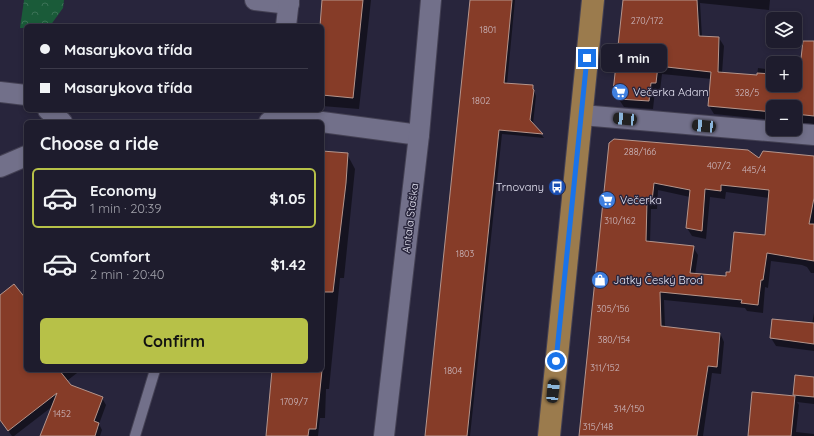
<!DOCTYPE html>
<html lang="en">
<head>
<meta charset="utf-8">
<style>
	:root { --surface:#1e1c2d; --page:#262535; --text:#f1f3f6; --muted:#a1a1aa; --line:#3c3a49; --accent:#b7c148 }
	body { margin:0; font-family:Quicksand,sans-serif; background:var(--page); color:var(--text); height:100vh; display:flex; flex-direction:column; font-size:15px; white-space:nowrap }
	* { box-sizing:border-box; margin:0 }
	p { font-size:13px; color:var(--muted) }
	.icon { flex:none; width:22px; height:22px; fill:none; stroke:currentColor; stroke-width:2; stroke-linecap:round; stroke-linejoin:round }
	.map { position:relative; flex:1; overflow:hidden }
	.drawer { position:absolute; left:24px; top:120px; width:300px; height:252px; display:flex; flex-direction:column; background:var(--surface); border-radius:6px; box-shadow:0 2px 6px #0003,0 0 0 1px var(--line) }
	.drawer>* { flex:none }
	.top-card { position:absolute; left:24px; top:24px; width:300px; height:88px; border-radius:6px; box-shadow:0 2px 6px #0003,0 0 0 1px var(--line); display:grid; align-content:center; height:88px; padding:0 16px; background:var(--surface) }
	.controls { position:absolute; left:766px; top:12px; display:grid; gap:8px }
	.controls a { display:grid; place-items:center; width:36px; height:36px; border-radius:6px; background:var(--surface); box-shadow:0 2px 6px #0003,0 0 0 1px var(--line); font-size:20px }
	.end { position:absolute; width:18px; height:18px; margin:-9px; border:5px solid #1a73e8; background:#fff; box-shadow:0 0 0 2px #fff }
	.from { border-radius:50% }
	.bubble { position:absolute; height:28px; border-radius:6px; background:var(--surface); box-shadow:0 2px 6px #0003,0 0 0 1px var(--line); font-size:13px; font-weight:700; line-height:28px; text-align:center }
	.car { position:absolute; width:12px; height:24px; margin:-12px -6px; border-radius:5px; box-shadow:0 0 3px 1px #0007; background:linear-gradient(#222 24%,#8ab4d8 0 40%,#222 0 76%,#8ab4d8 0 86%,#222 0) }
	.top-card b { display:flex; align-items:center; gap:14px; height:38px; font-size:15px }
	.top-card b+b { border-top:1px solid var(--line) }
	.top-card i { width:10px; height:10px; background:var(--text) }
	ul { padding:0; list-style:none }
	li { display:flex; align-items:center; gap:12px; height:60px; margin:0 8px 6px; padding:0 8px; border:2px solid transparent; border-radius:6px }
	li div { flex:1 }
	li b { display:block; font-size:15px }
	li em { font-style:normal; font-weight:700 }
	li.on { border-color:var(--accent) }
	li>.icon { width:36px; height:36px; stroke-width:1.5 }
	h2 { padding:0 16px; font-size:18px; line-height:48px }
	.primary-button { display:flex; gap:8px; margin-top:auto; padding:8px 16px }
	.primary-button a { flex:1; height:46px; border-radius:6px; background:var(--accent); color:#111; font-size:16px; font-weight:700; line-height:46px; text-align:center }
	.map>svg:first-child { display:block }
</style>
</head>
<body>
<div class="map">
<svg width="814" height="436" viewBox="0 0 814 436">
	<defs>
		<pattern id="park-crowns" width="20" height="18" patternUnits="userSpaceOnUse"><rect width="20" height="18" fill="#1a5b39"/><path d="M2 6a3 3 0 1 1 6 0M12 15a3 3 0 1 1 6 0" fill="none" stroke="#3b7256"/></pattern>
	</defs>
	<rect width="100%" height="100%" fill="#28253c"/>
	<polygon fill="url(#park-crowns)" points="24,0 64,0 63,8 50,26 26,26 26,28 20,28"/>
	<g fill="#0007" fill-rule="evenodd">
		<polygon points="323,0 371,0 359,109 322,106 322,26 321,26"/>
		<polygon points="471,0 515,0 507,84 532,86 536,96 533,124 544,138 502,134 470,436 426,436"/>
		<polygon points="624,0 770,0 769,10 700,3 702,37 719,38 724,46 722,73 757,76 758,68 773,70 773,85 795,85 795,72 814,70 814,124 795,122 795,107 773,107 773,120 714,114 709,106 712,79 662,74 660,91 655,91 653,109 624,107 614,92"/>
		<polygon points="83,23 112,26 83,26"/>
		<path d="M610,143L759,159L814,157V273H811L807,267L802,265L771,261L768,288L765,287L763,313L747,311L745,308L664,300L665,327L720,333L724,342L721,374L712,373L703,436H579ZM658,190L690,197L687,228L692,236L706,239L710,197L725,199L726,192L769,198L766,236L727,277L695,275L698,255L693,247L650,242L651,209H657Z"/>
		<polygon points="322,152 347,154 355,169 344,278 340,278 329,389 326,389 325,418 320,418 318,436 266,436 280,370 322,370"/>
		<polygon points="26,292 26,370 81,370 64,383 102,398 106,405 99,424 102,430 100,436 41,436 53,406 14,436 12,436 0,420 0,296 21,295"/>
		<polygon points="814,313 814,351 776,346 771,338 812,324"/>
		<polygon points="814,378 814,404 797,402 799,405 796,432 814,434 814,436 749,436 753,393 796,397 794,394"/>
	</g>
	<g fill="#863c28" stroke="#b5958c" fill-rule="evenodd">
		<polygon points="322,0 363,0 353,98 322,95 322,26 320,26"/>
		<polygon points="470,0 512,0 504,83 533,85 533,89 534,90 530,120 543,134 499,130 467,436 425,436"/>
		<polygon points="623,0 697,0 699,36 719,37 718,72 757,75 757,73 773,74 773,85 795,85 795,76 799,76 803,41 814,41 814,116 795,114 795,107 773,107 773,112 708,106 711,72 658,66 656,83 651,83 649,101 619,99 613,92"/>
		<path d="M614,139L748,150L759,158L763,151L814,156V198L809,224H814V261L767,253L763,280H761L758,305L741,303L742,300L660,292L661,326L720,333L717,367L708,366L697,436H579L609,143ZM654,183L690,190L686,228L702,231L705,189L721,191V185L769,190L765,235L734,232L730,272H726V276L690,273L694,246L646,241L647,201H652Z"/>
		<polygon points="322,151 348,153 346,183 333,292 322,292"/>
		<polygon points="14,284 26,299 26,370 59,370 71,385 103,397 94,421 99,423 95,436 40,436 57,393 8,431 0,420 0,295"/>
		<polygon points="772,319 814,323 814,344 770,338"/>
		<polygon points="272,370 322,370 316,429 309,429 308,436 266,436"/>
		<polygon points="795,375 814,377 814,397 793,395"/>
		<polygon points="752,392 795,396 791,436 748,436"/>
	</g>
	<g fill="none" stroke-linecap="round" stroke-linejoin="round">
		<g stroke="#444154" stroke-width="12">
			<polyline id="lane" points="135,436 155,370"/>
		</g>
		<g stroke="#444154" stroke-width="22">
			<g id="street">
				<polyline points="255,0 289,4"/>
				<polyline points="286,26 289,0"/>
				<polyline points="0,92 26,95"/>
				<polyline points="48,110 62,122"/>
				<polyline points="582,115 814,135"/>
				<polyline points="269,122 277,117 319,122"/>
				<polyline points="322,122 419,135"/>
				<polyline points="0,167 26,156"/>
				<polyline points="384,436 419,135 431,0"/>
			</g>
		</g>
		<g stroke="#444154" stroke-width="24">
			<polyline id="primary" points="549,436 593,0"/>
		</g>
		<use href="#lane" stroke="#72708a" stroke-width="10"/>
		<use href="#street" stroke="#72708a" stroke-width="20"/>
		<use href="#primary" stroke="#9b7b4d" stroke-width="22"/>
	</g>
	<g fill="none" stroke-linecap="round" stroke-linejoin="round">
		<polyline stroke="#1a73e8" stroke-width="5" points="556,361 587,58"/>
	</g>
	<defs>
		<g id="supermarket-disc" transform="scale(0.9)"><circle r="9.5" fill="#3f7fe0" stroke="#28253c"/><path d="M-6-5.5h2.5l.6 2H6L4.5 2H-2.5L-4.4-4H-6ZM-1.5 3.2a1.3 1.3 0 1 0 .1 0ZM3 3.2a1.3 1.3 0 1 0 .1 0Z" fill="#fff"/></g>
		<g id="bus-disc" transform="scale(0.9)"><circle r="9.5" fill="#1a4fb4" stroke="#28253c"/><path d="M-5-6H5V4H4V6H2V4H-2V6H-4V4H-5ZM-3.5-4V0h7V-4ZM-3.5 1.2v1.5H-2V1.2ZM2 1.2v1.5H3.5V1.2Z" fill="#fff"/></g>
		<g id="shop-disc" transform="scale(0.9)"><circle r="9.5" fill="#3f7fe0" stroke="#28253c"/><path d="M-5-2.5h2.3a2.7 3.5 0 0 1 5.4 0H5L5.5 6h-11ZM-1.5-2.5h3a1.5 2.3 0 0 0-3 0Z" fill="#fff"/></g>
	</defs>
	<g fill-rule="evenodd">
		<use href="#supermarket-disc" x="620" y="92"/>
		<use href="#bus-disc" x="557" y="187"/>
		<use href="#supermarket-disc" x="607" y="200"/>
		<use href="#shop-disc" x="600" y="280"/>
	</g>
	<g text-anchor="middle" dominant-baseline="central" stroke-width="3" stroke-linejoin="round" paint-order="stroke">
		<g font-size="9" fill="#cdbac0">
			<text x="647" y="20">270/172</text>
			<text x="488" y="29">1801</text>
			<text x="747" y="92">328/5</text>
			<text x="481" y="100">1802</text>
			<text x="640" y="151">288/166</text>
			<text x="719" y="165">407/2</text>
			<text x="754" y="169">445/4</text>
			<text x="620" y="220">310/162</text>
			<text x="465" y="253">1803</text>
			<text x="613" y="308">305/156</text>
			<text x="614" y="339">380/154</text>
			<text x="605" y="367">311/152</text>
			<text x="453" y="370">1804</text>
			<text x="294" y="401">1709/7</text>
			<text x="629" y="408">314/150</text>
			<text x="62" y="413">1452</text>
			<text x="598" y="426">315/148</text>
		</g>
		<g font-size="11" fill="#e5e4f3" stroke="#28253c" text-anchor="start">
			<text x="633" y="92">Večerka Adam</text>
			<text x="544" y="187" text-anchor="end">Trnovany</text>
			<text x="620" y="200">Večerka</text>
			<text x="613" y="280">Jatky Český Brod</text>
		</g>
		<g font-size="11" fill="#e5e4f3" stroke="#28253c">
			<text transform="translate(410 218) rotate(-83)">Antala Staška</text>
		</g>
	</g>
</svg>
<div class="controls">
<a><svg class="icon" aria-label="layers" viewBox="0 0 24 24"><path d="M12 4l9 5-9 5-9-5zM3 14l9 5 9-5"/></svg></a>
<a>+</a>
<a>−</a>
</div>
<i class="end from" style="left:556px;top:361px"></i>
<i class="end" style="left:587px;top:58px"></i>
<div class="bubble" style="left:601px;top:44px;width:66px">1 min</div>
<i class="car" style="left:625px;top:119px;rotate:275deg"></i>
<i class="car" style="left:704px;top:126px;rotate:275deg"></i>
<i class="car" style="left:553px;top:391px;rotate:6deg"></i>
<div class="top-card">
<b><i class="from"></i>Masarykova třída</b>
<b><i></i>Masarykova třída</b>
</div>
<section class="drawer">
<h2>Choose a ride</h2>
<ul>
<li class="on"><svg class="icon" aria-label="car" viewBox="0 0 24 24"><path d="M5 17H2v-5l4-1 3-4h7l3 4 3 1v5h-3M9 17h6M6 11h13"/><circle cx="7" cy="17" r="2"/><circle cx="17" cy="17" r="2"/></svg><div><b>Economy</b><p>1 min · 20:39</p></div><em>$1.05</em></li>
<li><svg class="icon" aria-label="car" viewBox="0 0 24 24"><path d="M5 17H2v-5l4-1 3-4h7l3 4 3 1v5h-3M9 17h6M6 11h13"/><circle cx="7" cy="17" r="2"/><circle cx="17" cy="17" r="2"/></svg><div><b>Comfort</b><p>2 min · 20:40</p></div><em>$1.42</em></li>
</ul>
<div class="primary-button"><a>Confirm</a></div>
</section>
</div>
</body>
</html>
